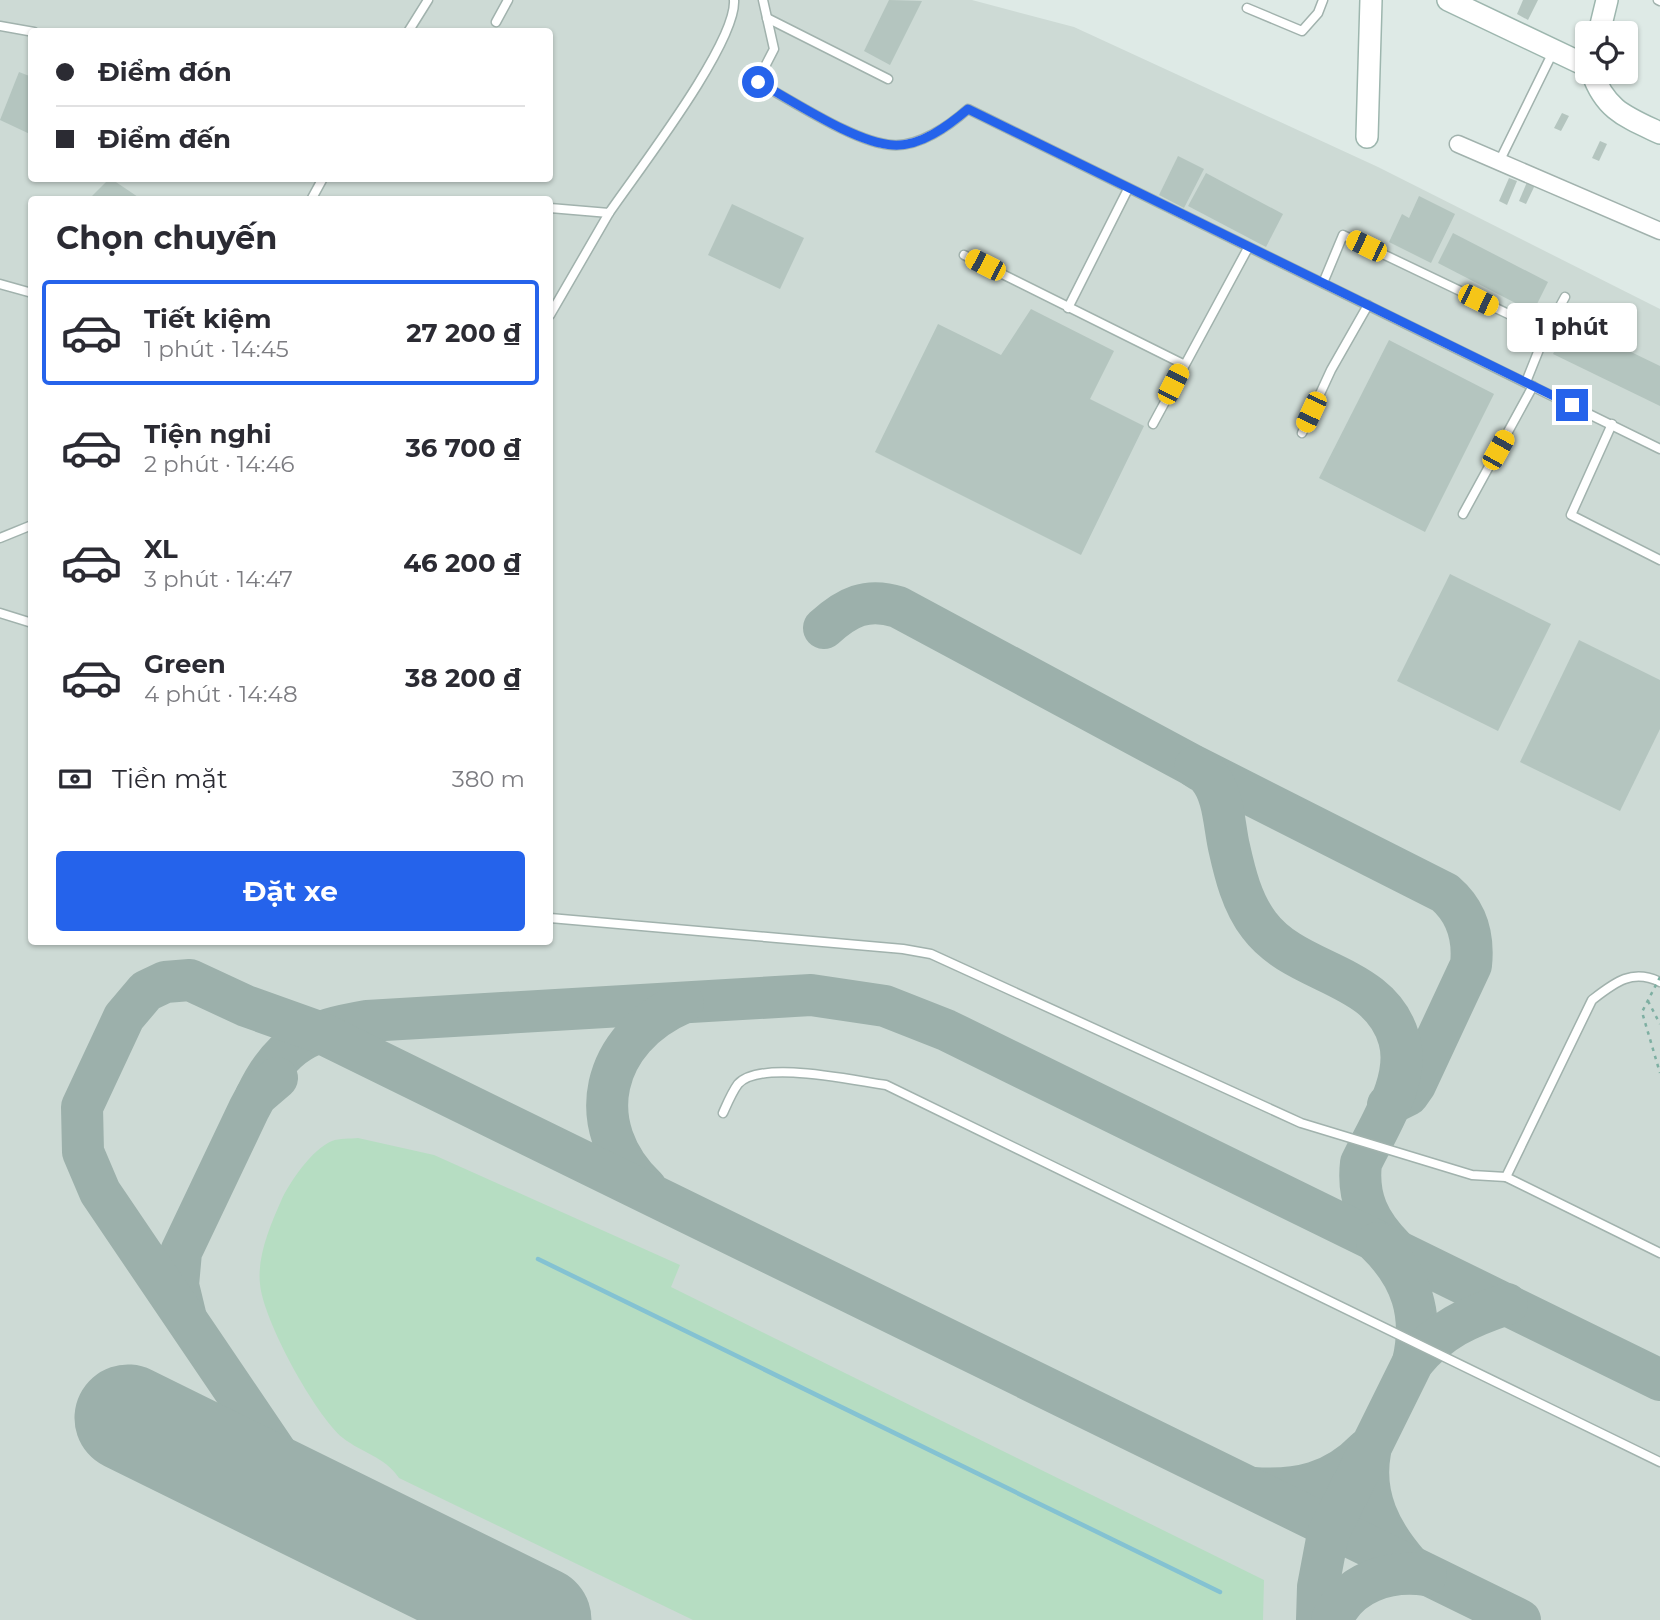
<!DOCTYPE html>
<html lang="vi">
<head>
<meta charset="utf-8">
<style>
	:root { --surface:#fff; --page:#f7f7f7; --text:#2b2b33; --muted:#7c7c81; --line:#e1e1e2; --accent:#2563eb }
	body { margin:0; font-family:Montserrat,sans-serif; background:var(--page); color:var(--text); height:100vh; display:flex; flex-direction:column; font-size:26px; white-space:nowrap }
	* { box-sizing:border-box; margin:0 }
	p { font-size:23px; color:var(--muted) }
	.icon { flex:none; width:38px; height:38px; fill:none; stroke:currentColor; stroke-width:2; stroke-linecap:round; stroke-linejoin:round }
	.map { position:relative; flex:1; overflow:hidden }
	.sheet { position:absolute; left:28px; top:196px; width:525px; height:749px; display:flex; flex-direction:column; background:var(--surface); border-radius:7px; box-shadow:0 2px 5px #0004 }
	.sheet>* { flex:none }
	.hud { position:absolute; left:28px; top:28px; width:525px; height:154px; border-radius:7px; box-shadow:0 2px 5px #0004; display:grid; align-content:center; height:154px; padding:0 28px; background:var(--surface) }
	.controls { position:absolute; left:1575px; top:21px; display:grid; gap:14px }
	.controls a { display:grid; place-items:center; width:63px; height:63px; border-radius:7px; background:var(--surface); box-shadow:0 2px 5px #0004; font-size:35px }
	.end { position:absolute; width:32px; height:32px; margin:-16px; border:9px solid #2563eb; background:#fff; box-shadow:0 0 0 4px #fff }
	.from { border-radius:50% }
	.bubble { position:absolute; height:49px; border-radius:7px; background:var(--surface); box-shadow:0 2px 5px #0004; font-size:23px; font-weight:700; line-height:49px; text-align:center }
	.car { position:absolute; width:21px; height:42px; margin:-21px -10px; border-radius:9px; box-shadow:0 0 5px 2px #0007; background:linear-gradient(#f5c518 24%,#345 0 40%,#f5c518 0 76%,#345 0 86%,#f5c518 0) }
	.hud b { display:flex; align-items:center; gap:24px; height:66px; font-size:26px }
	.hud b+b { border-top:2px solid var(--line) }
	.hud i { width:18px; height:18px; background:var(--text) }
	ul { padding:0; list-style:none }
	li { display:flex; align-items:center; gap:21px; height:105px; margin:0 14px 10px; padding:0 14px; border:4px solid transparent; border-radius:7px }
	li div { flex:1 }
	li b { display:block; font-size:26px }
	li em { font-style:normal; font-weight:700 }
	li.selected { border-color:var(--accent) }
	li>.icon { width:63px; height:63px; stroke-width:1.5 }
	h2 { padding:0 28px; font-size:32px; line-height:84px }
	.pay { display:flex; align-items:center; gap:18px; height:77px; padding:0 28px; font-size:26px }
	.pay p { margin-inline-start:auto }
	.cta { display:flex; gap:14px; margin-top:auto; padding:14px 28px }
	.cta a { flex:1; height:80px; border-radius:7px; background:var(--accent); color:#fff; font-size:28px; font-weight:700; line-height:80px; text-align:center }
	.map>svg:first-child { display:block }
</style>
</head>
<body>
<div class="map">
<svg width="1660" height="1620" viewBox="0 0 1660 1620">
	<rect width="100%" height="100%" fill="#deeae6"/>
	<path fill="#cddad5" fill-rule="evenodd" d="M0,0H972L1074,27L1378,167L1660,309V1620H0ZM32,32H550V178H32ZM32,200H550V942H32Z"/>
	<path fill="#b6ddc2" d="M358,1138L434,1155L680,1265L671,1287L1264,1580L1263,1620H693L399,1478C384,1456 362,1453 343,1438C315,1415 263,1320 260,1284C257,1256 270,1226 281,1201C289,1183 312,1149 332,1141C339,1138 351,1139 358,1138Z"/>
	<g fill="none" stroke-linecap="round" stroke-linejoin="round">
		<polyline stroke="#84c2d2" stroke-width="4.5" points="538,1259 1220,1592"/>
		<g stroke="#9cb0ab" stroke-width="42">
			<path d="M824,628C847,607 867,597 898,607L1192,765L1445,893C1467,912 1474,937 1471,965L1415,1085L1408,1095L1388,1105"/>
			<path d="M1195,767C1199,770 1205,772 1208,776C1224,794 1224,825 1229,847C1235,874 1242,903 1259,925C1297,976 1380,972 1399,1039C1411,1080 1378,1127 1361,1163C1357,1198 1369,1223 1394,1248"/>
			<path d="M256,1096C282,1041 310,1031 367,1021L811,995L885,1006L946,1030L1660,1380"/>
			<path d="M646,1188C580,1125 602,1038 683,1003"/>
			<path d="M1377,1243C1412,1277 1424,1315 1413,1362"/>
			<polyline points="185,1314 178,1285 181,1252 249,1109 256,1096 277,1078"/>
			<path d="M1370,1452C1362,1497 1381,1533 1409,1565"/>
			<path d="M1253,1488C1298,1491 1334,1483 1366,1450"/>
			<polyline points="316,1511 100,1192 83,1152 82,1107 124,1017 146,991 165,982 190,980 246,1006 319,1032 1520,1620"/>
			<path d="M1317,1620L1318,1587L1328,1534L1413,1362C1439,1330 1468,1317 1507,1304"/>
			<path d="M1332,1620C1348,1582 1389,1570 1426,1575"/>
		</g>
		<polyline stroke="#9cb0ab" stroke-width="107" points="128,1418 538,1620"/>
	</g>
	<g fill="#b4c5bf">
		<polygon points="889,0 922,1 890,65 864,51"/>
		<polygon points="1523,0 1538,0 1528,20 1517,14"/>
		<polygon points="19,72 32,77 32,135 0,120"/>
		<polygon points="1562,113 1569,116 1561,131 1554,128"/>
		<polygon points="1600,141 1607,144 1599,161 1592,158"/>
		<polygon points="1178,156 1204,169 1184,208 1159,195"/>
		<polygon points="1206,173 1283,214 1266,247 1188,206"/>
		<polygon points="110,178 138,197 88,200"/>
		<polygon points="1509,178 1517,181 1507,205 1499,201"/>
		<polygon points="1527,182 1535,185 1526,204 1519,201"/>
		<polygon points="1419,196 1455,214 1431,263 1389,242 1402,214 1409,218"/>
		<polygon points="732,204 804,238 780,289 708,255"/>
		<polygon points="1453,233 1548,282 1533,312 1438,263"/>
		<polygon points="1031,309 1114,351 1090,399 1144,426 1081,555 875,452 938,324 1001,355"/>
		<polygon points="1569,322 1660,366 1660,406 1553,354"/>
		<polygon points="1389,340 1494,394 1425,532 1319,478"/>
		<polygon points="1450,574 1551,624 1498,731 1397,681"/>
		<polygon points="1579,640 1660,680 1660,729 1620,811 1520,762"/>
	</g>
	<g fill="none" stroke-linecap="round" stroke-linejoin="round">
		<g stroke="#a1b2ad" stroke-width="11">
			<g id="lane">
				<path d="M763,0L774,49L757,82C792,100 855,143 892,145C919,147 949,126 968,109L1660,449"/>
				<polyline points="1658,0 1660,1"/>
				<polyline points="1247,8 1302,31 1318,13 1323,0"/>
				<polyline points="767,18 888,79"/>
				<polyline points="496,22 508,0"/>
				<polyline points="0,26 34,32"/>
				<polyline points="408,32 428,0"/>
				<polyline points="1500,160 1553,52"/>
				<polyline points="311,200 323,178"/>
				<path d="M550,208L609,213C637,172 737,43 734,0"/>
				<polyline points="964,255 1183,364"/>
				<polyline points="1323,283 1343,235 1546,332"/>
				<polyline points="0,284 32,293"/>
				<polyline points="1068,308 1128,189"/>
				<polyline points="550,315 609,213"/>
				<polyline points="1526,382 1546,332 1565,297"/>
				<polyline points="1153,424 1248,248"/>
				<polyline points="1612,424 1571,515 1660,560"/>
				<polyline points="1302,433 1331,370 1368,305"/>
				<polyline points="1463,514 1533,386"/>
				<polyline points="0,538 32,525"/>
				<polyline points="0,613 32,623"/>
				<polyline points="550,918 903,949 931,954 1301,1123 1472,1175 1506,1177 1660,1253"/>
				<path d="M723,1113C727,1104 732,1092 738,1084C761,1059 855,1081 886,1085L1660,1462"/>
				<path d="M1506,1177L1592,1000C1614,983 1632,968 1660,982"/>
			</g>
		</g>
		<g stroke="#a1b2ad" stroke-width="19">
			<polyline id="street" points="1458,144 1660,231"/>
		</g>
		<g stroke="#9db6ae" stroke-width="24">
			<g id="secondary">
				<polyline points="1448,0 1587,66"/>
				<polyline points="1599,33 1607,0"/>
				<path d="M1592,72C1605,110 1626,117 1660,133"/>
				<polyline points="1367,137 1371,0"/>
			</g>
		</g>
		<polyline stroke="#7eafa2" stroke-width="2.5" stroke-dasharray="3.5 5" stroke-linecap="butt" points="1648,1001 1660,1024"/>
		<use href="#lane" stroke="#fff" stroke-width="8"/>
		<use href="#street" stroke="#fff" stroke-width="16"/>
		<use href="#secondary" stroke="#fff" stroke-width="21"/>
		<polyline stroke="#7eafa2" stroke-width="2.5" stroke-dasharray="3.5 5" stroke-linecap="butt" points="1660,977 1642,1012 1660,1073"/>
	</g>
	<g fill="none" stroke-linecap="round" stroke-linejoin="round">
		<path stroke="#2563eb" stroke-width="9" d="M758,82C792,100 855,143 893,145C920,147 948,126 968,109L1572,405"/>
	</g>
</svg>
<div class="controls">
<a><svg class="icon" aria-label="locate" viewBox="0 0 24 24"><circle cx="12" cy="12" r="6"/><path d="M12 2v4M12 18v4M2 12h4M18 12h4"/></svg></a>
</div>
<i class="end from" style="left:758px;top:82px"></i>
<i class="end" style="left:1572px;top:405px"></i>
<div class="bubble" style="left:1507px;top:303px;width:130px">1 phút</div>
<i class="car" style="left:1366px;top:246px;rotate:296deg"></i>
<i class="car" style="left:985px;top:265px;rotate:297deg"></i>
<i class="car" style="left:1478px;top:300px;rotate:116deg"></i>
<i class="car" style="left:1173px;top:384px;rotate:27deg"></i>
<i class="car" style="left:1311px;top:412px;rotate:205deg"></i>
<i class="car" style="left:1498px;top:450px;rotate:29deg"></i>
<div class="hud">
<b><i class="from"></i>Điểm đón</b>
<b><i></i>Điểm đến</b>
</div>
<section class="sheet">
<h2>Chọn chuyến</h2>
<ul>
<li class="selected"><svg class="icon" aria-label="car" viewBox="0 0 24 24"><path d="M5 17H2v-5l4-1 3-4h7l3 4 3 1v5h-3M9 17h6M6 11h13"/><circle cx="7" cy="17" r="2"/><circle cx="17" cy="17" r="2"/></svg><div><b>Tiết kiệm</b><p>1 phút · 14:45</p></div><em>27 200 ₫</em></li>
<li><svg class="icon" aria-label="car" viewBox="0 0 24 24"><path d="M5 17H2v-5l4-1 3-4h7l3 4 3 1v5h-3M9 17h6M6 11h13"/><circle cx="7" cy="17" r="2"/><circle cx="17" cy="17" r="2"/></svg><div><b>Tiện nghi</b><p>2 phút · 14:46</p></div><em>36 700 ₫</em></li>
<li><svg class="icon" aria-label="car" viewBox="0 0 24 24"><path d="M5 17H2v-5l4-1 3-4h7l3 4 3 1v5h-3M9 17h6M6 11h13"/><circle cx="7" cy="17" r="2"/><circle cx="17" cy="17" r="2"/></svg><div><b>XL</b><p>3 phút · 14:47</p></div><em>46 200 ₫</em></li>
<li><svg class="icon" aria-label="car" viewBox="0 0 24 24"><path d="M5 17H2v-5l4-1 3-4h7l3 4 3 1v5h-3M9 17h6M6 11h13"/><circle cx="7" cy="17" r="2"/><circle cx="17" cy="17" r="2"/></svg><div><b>Green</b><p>4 phút · 14:48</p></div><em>38 200 ₫</em></li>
</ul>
<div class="pay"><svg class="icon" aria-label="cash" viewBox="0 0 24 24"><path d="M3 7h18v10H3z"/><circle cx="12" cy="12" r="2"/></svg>Tiền mặt<p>380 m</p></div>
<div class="cta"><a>Đặt xe</a></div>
</section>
</div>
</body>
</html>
